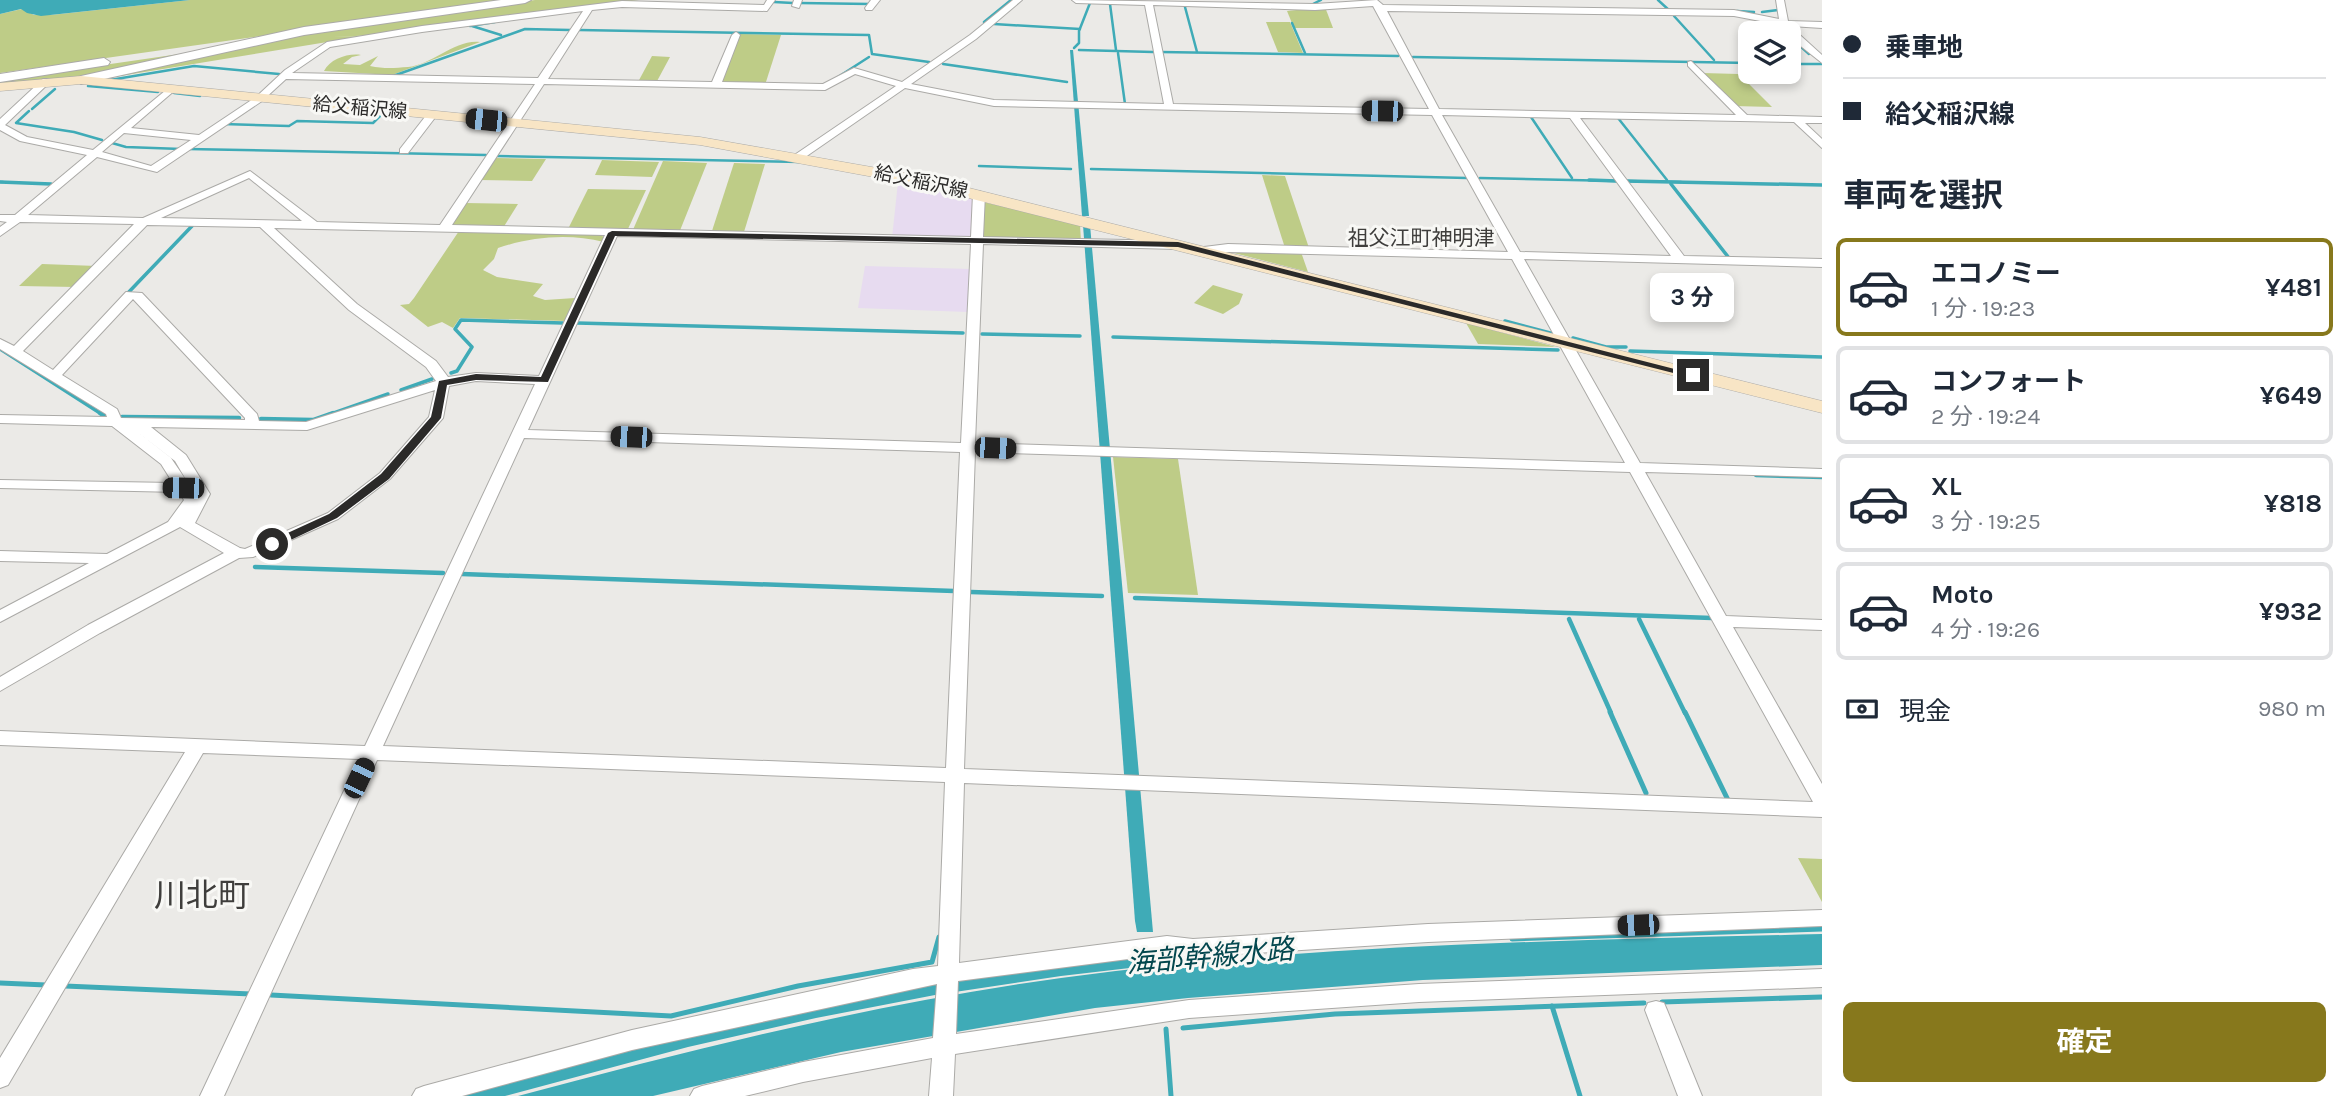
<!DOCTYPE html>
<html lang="ja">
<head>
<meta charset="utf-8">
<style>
	:root { --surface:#fff; --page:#f6f6f7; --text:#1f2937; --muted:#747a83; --line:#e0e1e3; --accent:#87781c }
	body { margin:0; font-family:Karla,"Noto Sans JP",sans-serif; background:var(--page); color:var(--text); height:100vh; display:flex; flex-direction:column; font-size:26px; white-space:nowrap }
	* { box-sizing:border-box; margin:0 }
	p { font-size:23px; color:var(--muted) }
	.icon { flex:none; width:38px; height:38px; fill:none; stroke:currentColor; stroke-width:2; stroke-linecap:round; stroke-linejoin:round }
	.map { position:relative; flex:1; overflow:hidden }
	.details { display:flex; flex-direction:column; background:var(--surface); width:525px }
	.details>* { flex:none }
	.top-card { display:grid; align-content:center; height:154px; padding:0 21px; background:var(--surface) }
	.fabs { position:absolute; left:1738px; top:21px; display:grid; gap:14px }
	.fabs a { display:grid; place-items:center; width:63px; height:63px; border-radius:10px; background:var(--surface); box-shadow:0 4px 10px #0003; font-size:35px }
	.end { position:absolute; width:32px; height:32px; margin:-16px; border:9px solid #2b2a29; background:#fff; box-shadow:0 0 0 4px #fff }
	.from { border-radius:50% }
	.bubble { position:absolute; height:49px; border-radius:10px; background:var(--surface); box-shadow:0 4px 10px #0003; font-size:23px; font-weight:700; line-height:49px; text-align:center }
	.car { position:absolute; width:21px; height:42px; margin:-21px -10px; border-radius:9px; box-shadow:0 0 5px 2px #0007; background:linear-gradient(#222 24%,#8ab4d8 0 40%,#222 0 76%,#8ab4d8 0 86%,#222 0) }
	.top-card b { display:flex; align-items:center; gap:24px; height:66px; font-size:26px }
	.top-card b+b { border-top:2px solid var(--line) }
	.top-card i { width:18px; height:18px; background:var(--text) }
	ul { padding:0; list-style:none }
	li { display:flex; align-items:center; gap:21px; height:98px; margin:0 14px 10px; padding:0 7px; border:4px solid var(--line); border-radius:10px }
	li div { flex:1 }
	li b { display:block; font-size:26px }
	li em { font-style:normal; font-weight:700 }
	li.current { border-color:var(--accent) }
	li>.icon { width:63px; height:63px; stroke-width:1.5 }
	h2 { padding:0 21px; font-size:32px; line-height:84px }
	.pay { display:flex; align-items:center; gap:18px; height:77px; padding:0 21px; font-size:26px }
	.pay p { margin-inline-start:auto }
	.action { display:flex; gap:14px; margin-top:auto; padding:14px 21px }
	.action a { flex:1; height:80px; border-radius:10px; background:var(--accent); color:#fff; font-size:28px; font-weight:700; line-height:80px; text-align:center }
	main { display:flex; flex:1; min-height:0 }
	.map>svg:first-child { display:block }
</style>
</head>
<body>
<main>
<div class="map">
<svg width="1822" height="1096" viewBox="0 0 1822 1096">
	<rect width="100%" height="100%" fill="#ebeae7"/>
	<g fill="#e7dbf0">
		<polygon points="898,182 974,198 973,238 892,238"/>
		<polygon points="865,266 971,269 968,312 858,308"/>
	</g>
	<g fill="#becc87">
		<polygon points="190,0 515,0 0,73 0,14 22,9 34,15 51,15"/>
		<polygon points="535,0 639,0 377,35 333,37 364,36 102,79 303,33"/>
		<polygon points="1325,7 1333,28 1294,28 1287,11"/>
		<polygon points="1266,22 1290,22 1303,53 1278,52"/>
		<polygon points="740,34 781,35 765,85 719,83"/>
		<path d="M480,42L392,75L324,71C330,59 348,53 361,55L352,57L343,64L360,65L378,56L370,66C384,69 395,68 408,67C432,65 455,39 480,42Z"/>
		<polygon points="214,49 89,75 0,86 0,80"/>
		<polygon points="652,56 670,57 656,83 638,82"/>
		<polygon points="1702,73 1739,74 1772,107 1734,106"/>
		<polygon points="495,158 546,159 532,181 480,180"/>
		<polygon points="602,160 659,162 652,177 595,175"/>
		<polygon points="663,161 707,163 679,233 632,232"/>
		<polygon points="734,163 765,164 743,235 711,234"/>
		<polygon points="1262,175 1285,176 1309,248 1285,248"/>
		<polygon points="588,189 646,190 627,231 568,229"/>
		<polygon points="983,202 1080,224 1081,242 981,239"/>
		<polygon points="465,203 518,204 503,228 451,225"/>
		<path d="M459,231L601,235L605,238L604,242C568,233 531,237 498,248L494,259L483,270L497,277L543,284L533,296L545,300L575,298L565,321L460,318L453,328L442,322L428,327L400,305L409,304L414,298Z"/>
		<polygon points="1230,252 1301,252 1308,272"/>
		<polygon points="42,264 97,266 76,287 19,286"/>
		<polygon points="1213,285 1243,294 1239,304 1223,314 1194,303"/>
		<polygon points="1466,323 1556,347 1478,344"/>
		<polygon points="1113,457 1178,459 1198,595 1128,593"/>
		<polygon points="1798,858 1822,859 1822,902"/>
	</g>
	<g fill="#3fabb7">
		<polygon points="0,0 190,0 41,16 27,13 21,9 0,14"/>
		<polygon points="1070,50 1073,50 1089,216 1082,216"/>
		<polygon points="1083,225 1090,225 1153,932 1137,932 1135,921"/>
		<path d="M1822,934V965L1423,980L1188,998L1095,1008L841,1052L653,1096H518C698,1048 877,1003 1061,978C1313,943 1568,941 1822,934Z"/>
		<polygon points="1165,952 1189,955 1190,961 1061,976 935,995 816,1018 688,1047 505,1096 457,1096 681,1036 928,985"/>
	</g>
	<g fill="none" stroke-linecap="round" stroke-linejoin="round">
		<g stroke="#3fabb7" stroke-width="2.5">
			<polyline points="1106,0 1112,0"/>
			<polyline points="1658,0 1670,11"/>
			<polyline points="774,2 793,3"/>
			<polyline points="800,3 870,4 873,0"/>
			<polyline points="1110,4 1116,50"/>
			<polyline points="1311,5 1321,0"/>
			<polyline points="1185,7 1197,52"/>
			<polyline points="1737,11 1754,12"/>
			<polyline points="1762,12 1778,10"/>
			<polyline points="1674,16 1714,60"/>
			<polyline points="984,22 1011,0"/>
			<polyline points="1292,23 1305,53"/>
			<polyline points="994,24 1080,29"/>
			<polyline points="470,26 495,22"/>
			<polyline points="472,26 501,35"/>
			<polyline points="579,30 869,35 872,54 929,62"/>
			<polyline points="1798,44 1809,54"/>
			<polyline points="1074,48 1079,43 1079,31 1090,3"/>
			<polyline points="1079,50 1153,52"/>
			<polyline points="1161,52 1398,56"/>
			<polyline points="1118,53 1125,104"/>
			<polyline points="1413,57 1750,63"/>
			<polyline points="943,64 1067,82"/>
			<polyline points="1788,64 1822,64"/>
			<polyline points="393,76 525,29 570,30"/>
			<polyline points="838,77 869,57"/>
			<polyline points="110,80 194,66 279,74"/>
			<polyline points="88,86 158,92"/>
			<polyline points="174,93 200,96"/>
			<polyline points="32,109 55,89"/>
			<polyline points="29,111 16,123 74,132 102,140"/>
			<polyline points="1531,117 1572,178"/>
			<polyline points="1618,118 1667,180"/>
			<polyline points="223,124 289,126 297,121 373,123 383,113"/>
			<polyline points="112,143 126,147 181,149"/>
			<polyline points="188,149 486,155"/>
			<polyline points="497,156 800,162"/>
			<polyline points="979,166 1071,169"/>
			<polyline points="1091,169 1467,178"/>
			<polyline points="1480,178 1617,181"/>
			<polyline points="1625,181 1681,182"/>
			<polyline points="0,182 3,182"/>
		</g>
		<g stroke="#3fabb7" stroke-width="3.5">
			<polyline points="1589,180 1617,181"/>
			<polyline points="1625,181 1822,185"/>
			<polyline points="0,182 51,184"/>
			<polyline points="1671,184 1729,258"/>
			<polyline points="125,296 192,226"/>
			<polyline points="1505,321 1554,334"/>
			<polyline points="577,323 963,333"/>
			<polyline points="982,334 1080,336"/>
			<polyline points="1113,337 1558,350"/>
			<polyline points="1573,338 1606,347 1626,347"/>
			<polyline points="0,349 103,415"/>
			<polyline points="1630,351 1822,357"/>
			<polyline points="451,373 457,371 472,347 455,329 461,320 563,323"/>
			<polyline points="401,390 432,379"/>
			<polyline points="328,415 388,394"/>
		</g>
		<g stroke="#3fabb7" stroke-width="4.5">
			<polyline points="100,413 105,416"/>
			<polyline points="122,417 239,418"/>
			<polyline points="261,419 313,420 333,413"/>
			<polyline points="1756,475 1822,477"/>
			<polyline points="255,567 443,573"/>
			<polyline points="462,574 954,591"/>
			<polyline points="971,592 1102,596"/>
			<polyline points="1135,598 1712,618"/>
			<polyline points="1569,619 1611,713"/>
			<polyline points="1639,619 1685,713"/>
		</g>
		<g stroke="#3fabb7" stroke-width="5">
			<polyline points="1610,712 1646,793"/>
			<polyline points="1685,712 1728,800"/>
			<polyline points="1512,939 1822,929"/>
			<polyline points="1187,958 1227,955"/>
			<polyline points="0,983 46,985"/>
			<polyline points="65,986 251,994"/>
			<polyline points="271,995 671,1016 798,986 932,962 939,937"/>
			<polyline points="1662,1002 1822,997"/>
			<polyline points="1552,1006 1580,1096"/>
			<polyline points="1183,1028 1335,1014 1644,1003"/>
			<polyline points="1166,1029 1171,1096"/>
		</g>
		<g stroke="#abaaa7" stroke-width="2">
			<g id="minor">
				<path d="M767,0H775L767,11L622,7L592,10L548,79L712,82L732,35L736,32L740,35L722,82L823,84L854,68L902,82L970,35L1013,0H1022L976,39L911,84L994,100L1164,104L1145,5L1076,3L1072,0L1315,4L1377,0L1383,5L1734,10L1779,19L1776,0H1784L1788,21L1822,22V28L1790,26L1822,55V63L1788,36L1781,25L1734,16L1387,11L1439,109L1736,115L1688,66V62L1691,61L1747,115L1822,117V123H1805L1822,139V148L1794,122L1580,118L1684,256L1822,259V267L1524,259L1640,463L1822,469V477L1645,472L1726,616L1822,620V630L1733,627L1822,784V817L964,783L959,963L1167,936L1193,939L1428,924L1822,910V926L1428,942L1193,957L1167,954L958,981L956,1034L1189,1000L1419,984L1822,969V987L1419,1002L1189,1018L955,1054L953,1096H929L932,1058L803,1082L745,1096H690L694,1089L702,1086L803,1062L933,1038L937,984L632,1050L462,1096H412L416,1089L424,1086L632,1030L913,969L938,966L945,782L377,760L224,1096H200L359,759L203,753L8,1085L0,1088V1058L185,752L0,745V731L365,746L535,384L476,381L449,386L443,418L390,479L338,519L253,557L239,558L100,633L0,691V677L88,625L224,553L180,527L0,622V610L89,563L0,561V551L107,554L168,522L184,500L179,492L0,488V480L173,483L161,464L112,426L0,423V415L107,417L106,414L0,349V339L14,346L134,224L20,222L0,236V227L7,222L0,221V215H15L87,155L20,141L0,130V119L43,79H49V83L5,125L27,137L93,150L171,86L174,87V91L131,128L199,135L256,97L285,70L327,42L422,26L622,1L764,5ZM1153,5L1315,10L1373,6L1429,109L1173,104ZM583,11L538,78L292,73L330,47L422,32ZM855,74L896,86L793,156V160H801L905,88L994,106L1432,115L1508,252L1228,244L1204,247L1198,251L1204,255L1228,252L1512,259L1625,463L975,443L983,244L1177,249L1183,245L1177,241L983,237L985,194L979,191L973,194L971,237L452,225L544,84L825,90ZM286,79L535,84L440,225L317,222L250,171L143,218L28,215L97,157L157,172L262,101ZM1442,115L1570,118L1671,256L1520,252ZM124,133L191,140L151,166L102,152ZM249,178L302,221L161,218ZM147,225L260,227L349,310L426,367L436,381L306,422L259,421L257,414L142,293L126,292L53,370L23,351ZM274,228L315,229L605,235L539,376L476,373L448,377L436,361L357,304ZM617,236L971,244L961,443L528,430ZM133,299L245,418V420L121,418L117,409L62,375ZM435,390L429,417L380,473L328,513L245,549L240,548L195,523L210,494L186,455L151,427L307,430ZM130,426L175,461L188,483L171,458ZM524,438L960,452L946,768L383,746ZM975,452L1630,472L1813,802L964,769Z"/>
				<polygon points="794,0 802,0 799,8 792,6"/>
				<polygon points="871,0 880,0 872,10 866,10 865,8"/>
				<polygon points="428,113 437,115 408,153 400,153 400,149"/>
				<polygon points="1656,1001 1664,1003 1667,1010 1702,1096 1678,1096 1645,1010 1648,1003"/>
			</g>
		</g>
		<g stroke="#abaaa7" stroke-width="2">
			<g id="tertiary">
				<polygon points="501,0 531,0 525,3 304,35 81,84 75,80 81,76 304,27"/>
				<polygon points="104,58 110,62 108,65 0,82 0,74"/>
			</g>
		</g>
		<g stroke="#abaaa7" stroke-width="1">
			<polygon id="secondary" points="81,76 700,137 917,175 1822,401 1822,413 917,185 700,145 81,84 0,91 0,83"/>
		</g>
		<use href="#minor" fill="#fff" fill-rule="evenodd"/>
		<use href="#tertiary" fill="#fff" fill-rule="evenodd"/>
		<use href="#secondary" fill="#f8e5c5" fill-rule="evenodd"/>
	</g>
	<polygon fill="#2b2a29" points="612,231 1178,242 1698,375 1693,378 1178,247 615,236 548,382 476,380 447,385 441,418 389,479 337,518 276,547 268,547 268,542 329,514 381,474 431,417 439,381 476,374 541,377 608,233"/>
	<g text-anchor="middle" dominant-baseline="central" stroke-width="6" stroke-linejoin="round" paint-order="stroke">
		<g font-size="19" fill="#2b2a29" stroke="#f8f8f5">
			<text transform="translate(360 108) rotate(5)">給父稲沢線</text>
			<text transform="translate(921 182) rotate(12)">給父稲沢線</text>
		</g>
		<g font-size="21" fill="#3f3e3c" stroke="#f8f8f5">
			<text x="1421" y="238">祖父江町神明津</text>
		</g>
		<g font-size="28" font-style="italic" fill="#03474e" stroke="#f8f8f5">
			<text transform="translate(1210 956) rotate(-5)">海部幹線水路</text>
		</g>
		<g font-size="32" fill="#3f3e3c" stroke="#f8f8f5">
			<text x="202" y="895">川北町</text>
		</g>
	</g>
</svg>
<div class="fabs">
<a><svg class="icon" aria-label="layers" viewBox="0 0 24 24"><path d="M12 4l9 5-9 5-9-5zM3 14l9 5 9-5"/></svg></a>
</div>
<i class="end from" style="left:272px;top:544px"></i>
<i class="end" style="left:1693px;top:375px"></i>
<div class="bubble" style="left:1650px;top:273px;width:84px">3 分</div>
<i class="car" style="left:1382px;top:111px;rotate:271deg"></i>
<i class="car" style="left:486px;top:120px;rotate:276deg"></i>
<i class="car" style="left:631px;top:437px;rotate:272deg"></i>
<i class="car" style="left:995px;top:448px;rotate:92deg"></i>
<i class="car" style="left:183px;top:488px;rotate:271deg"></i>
<i class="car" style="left:359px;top:778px;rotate:25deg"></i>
<i class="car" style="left:1638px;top:925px;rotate:268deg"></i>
</div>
<section class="details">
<div class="top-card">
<b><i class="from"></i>乗車地</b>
<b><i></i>給父稲沢線</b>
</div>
<h2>車両を選択</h2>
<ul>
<li class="current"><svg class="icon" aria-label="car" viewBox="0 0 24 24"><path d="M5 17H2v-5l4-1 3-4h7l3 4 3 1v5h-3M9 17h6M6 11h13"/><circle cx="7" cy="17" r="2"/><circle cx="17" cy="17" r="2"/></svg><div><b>エコノミー</b><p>1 分 · 19:23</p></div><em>¥481</em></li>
<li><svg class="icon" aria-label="car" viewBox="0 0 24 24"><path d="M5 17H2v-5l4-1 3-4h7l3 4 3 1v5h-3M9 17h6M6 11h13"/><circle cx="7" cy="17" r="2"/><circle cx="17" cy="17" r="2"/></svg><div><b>コンフォート</b><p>2 分 · 19:24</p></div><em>¥649</em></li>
<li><svg class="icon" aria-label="car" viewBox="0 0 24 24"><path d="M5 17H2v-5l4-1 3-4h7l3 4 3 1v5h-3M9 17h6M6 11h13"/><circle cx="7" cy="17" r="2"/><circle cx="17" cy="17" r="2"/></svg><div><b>XL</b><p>3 分 · 19:25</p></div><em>¥818</em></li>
<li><svg class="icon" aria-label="car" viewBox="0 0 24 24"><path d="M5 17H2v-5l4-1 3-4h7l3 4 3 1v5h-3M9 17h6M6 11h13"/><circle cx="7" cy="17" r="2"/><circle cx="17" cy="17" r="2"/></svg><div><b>Moto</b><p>4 分 · 19:26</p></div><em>¥932</em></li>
</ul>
<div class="pay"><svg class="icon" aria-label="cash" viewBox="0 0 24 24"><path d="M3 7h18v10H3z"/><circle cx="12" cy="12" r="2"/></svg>現金<p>980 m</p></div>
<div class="action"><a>確定</a></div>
</section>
</main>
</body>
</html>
